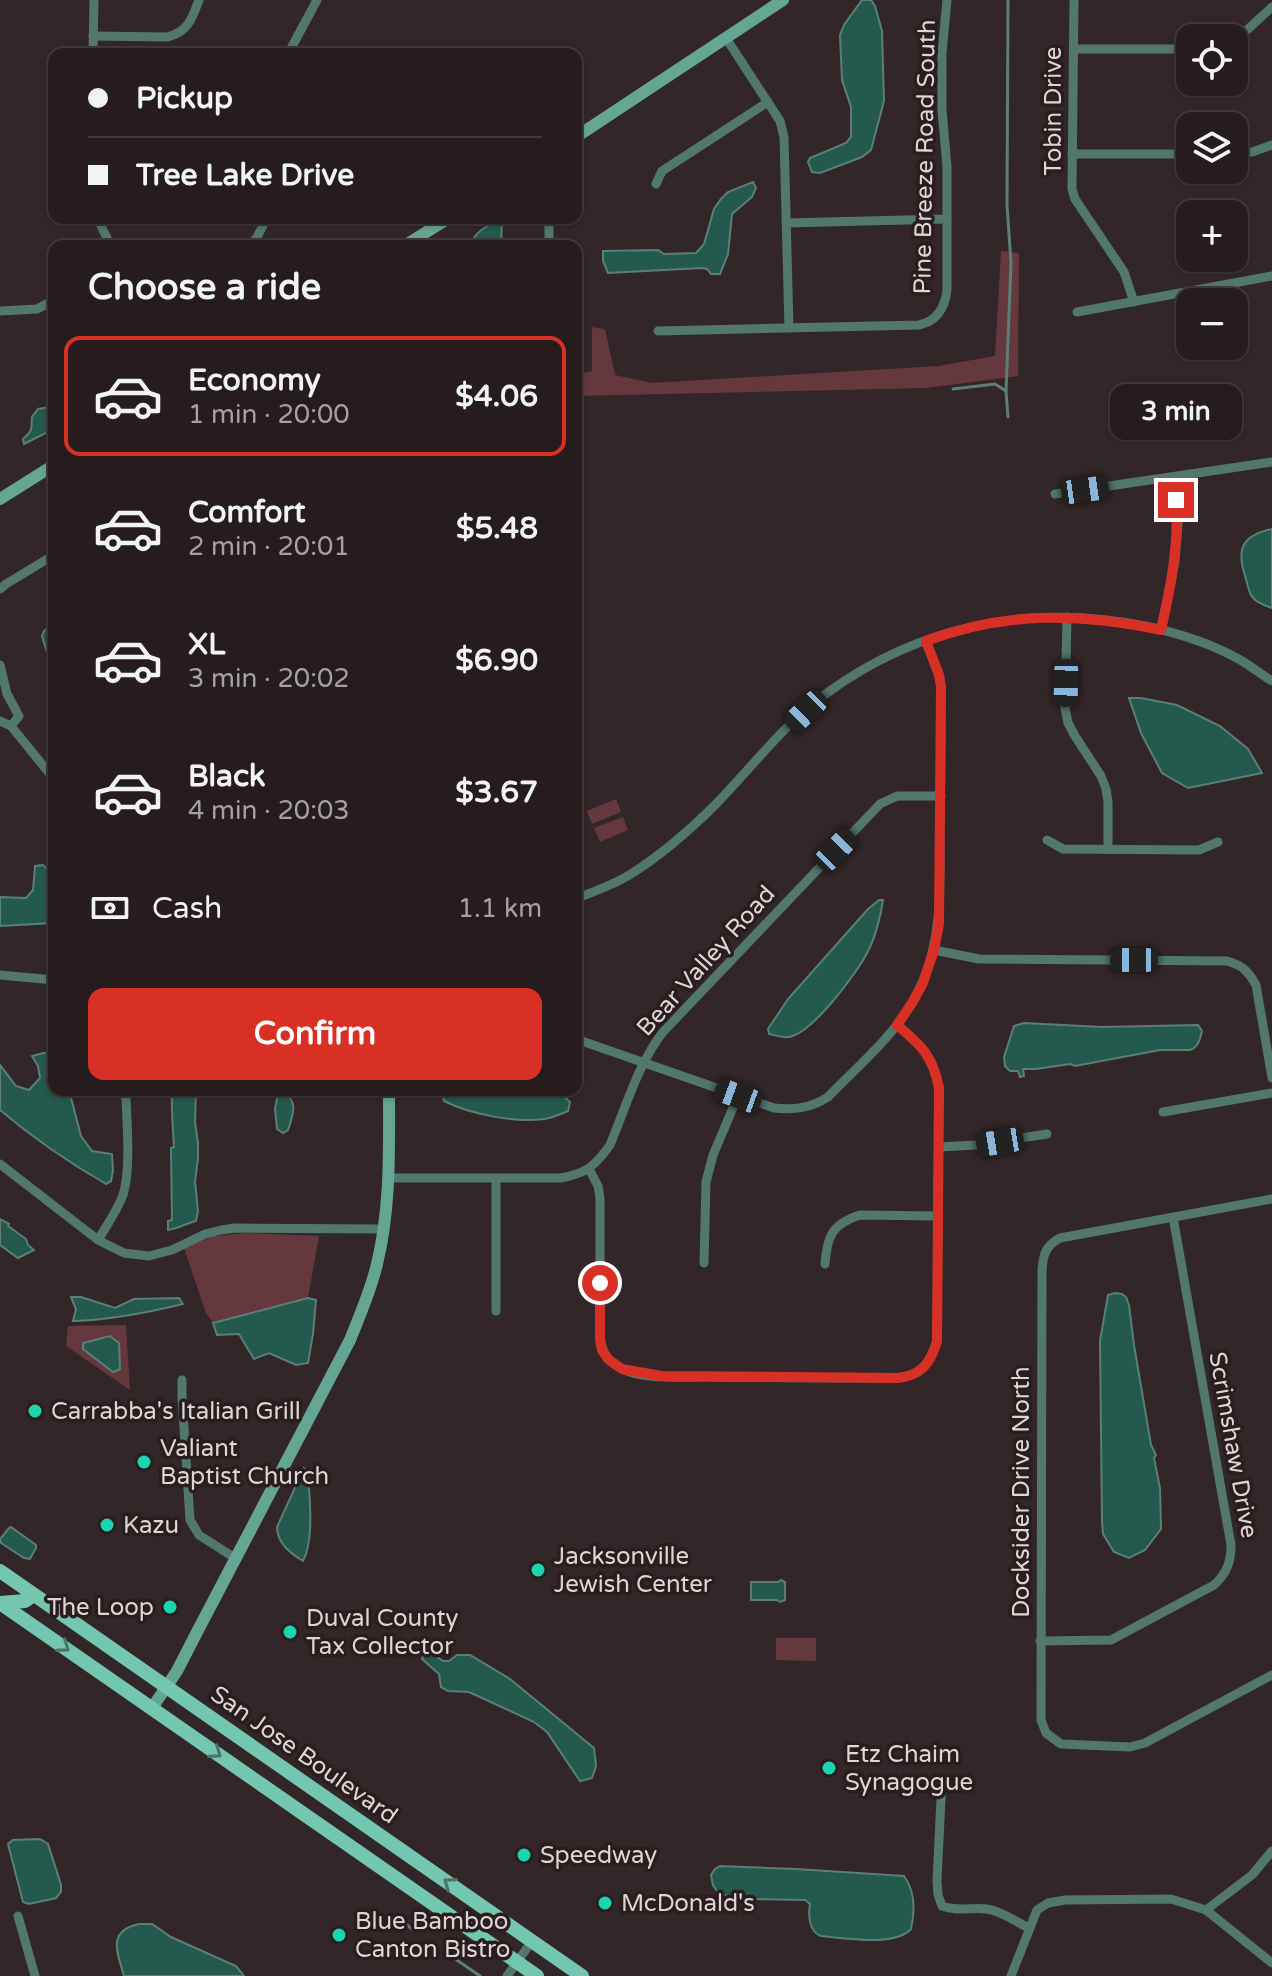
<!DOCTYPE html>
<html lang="en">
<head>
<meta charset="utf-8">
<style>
	:root { --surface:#261c1e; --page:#32292b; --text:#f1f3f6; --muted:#a4a1a4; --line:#423a3c; --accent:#d93025 }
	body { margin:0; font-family:"Varela Round",sans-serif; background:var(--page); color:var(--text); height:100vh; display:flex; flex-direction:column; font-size:30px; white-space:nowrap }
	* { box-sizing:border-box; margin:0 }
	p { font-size:26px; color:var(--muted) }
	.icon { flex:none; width:44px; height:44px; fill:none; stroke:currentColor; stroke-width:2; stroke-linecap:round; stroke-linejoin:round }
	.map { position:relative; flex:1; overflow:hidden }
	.drawer { position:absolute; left:48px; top:240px; width:534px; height:856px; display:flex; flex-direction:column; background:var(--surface); border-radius:16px; box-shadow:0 2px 6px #0004,0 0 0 2px var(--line) }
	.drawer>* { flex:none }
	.banner { position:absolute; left:48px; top:48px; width:534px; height:176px; border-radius:16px; box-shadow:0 2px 6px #0004,0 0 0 2px var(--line); display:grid; align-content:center; height:176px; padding:0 40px; background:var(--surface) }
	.fabs { position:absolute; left:1176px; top:24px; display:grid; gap:16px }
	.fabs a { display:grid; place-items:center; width:72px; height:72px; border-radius:16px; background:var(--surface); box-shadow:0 2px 6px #0004,0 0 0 2px var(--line); font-size:40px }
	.end { position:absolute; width:36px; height:36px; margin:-18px; border:10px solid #d93025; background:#fff; box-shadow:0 0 0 4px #fff }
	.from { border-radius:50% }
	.bubble { position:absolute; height:56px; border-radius:16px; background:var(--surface); box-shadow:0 2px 6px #0004,0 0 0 2px var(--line); font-size:26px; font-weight:700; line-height:56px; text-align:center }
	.car { position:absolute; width:24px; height:48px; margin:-24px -12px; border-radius:10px; box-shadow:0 0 6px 2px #0007; background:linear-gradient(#222 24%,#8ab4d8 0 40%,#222 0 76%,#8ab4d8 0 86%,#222 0) }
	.banner b { display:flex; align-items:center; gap:28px; height:76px; font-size:30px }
	.banner b+b { border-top:2px solid var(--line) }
	.banner i { width:20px; height:20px; background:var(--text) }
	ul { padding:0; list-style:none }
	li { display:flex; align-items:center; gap:24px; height:120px; margin:0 16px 12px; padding:0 24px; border:4px solid transparent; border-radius:16px }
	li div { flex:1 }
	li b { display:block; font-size:30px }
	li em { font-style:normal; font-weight:700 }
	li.active { border-color:var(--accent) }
	li>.icon { width:72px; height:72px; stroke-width:1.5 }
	h2 { padding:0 40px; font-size:36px; line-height:96px }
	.pay { display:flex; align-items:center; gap:20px; height:88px; padding:0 40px; font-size:30px }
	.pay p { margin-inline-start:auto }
	.button { display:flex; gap:16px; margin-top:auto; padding:16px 40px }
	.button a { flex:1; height:92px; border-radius:16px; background:var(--accent); color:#fff; font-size:32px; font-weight:700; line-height:92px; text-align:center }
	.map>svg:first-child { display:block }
</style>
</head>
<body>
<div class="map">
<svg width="1272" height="1976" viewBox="0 0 1272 1976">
	<rect width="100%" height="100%" fill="#332628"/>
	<g fill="#65383e">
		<polygon points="1001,251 1019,253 1018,376 926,388 576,396 576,374 592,371 592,327 605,329 615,375 652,383 938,366 995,356"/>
		<polygon points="616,799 621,812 592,824 587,811"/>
		<polygon points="623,817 628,830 600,842 594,828"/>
		<polygon points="246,1233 319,1236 308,1298 213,1323 206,1313 184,1248 213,1236"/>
		<polygon points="126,1325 130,1390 66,1346 68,1326"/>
		<polygon points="776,1638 816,1638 816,1661 776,1660"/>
	</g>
	<g fill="#235a4d" stroke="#5b7f76" stroke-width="2">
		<polygon points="862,0 871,0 875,6 882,31 884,101 871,150 862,157 820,173 812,172 808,162 810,158 846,143 851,137 851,107 842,80 840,35 844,25"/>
		<polygon points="753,182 756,188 752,197 732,214 728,254 720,274 711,274 707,269 702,268 608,273 603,261 603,251 658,250 664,254 696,253 704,244 714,209 721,199 728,192"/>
		<path d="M499,220L502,222L501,246H477L474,238C478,231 491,223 499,220Z"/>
		<path d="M50,407L54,408V429L24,444L23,439C34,429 31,429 32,417L38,409Z"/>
		<path d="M1272,529V608C1264,605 1255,602 1251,595C1248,590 1247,581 1245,576C1236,548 1243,535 1272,529Z"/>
		<polygon points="54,622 54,676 42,636 44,631"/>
		<polygon points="1129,698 1141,698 1177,705 1220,726 1248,749 1262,773 1188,788 1162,773 1141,733"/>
		<path d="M43,865C59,879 54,904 54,923L0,926V897L26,898L33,890L35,866Z"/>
		<path d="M879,900H883C881,915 875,939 867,953C857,973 811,1035 788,1037C782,1038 775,1035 769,1034L768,1029L788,999L868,909Z"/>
		<path d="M1024,1023L1102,1027L1198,1025L1202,1031C1200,1039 1199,1047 1190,1050H1160L1075,1066L1070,1064L1036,1069H1023L1024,1076L1020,1077L1018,1071H1010L1005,1066L1004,1057L1014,1026Z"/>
		<path d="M43,1053H54V1090H69L81,1136L92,1151L112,1154L113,1171L111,1181L106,1184C68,1162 33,1138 0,1110V1065L16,1086L29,1090L40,1078L38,1066L32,1056Z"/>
		<path d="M172,1090H196L195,1122L198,1143V1159L195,1181L198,1211L196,1221C186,1223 179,1229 168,1230V1221L172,1220L171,1148L174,1147C173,1128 171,1109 172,1090Z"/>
		<path d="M441,1090H527L535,1096C548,1095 561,1092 570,1102L568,1111C561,1114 552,1118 544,1119C514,1123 470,1114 444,1101Z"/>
		<path d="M283,1092C299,1101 293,1115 288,1130L283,1133L277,1129L275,1109L278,1093Z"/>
		<polygon points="0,1219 9,1224 8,1226 26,1239 28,1245 34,1250 18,1258 0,1245"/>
		<polygon points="1115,1293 1122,1294 1126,1297 1129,1305 1134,1345 1151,1445 1156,1455 1154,1458 1160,1488 1161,1529 1145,1550 1129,1558 1114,1552 1103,1534 1102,1522 1100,1341 1108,1295"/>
		<path d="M71,1297H81L115,1308L134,1299L179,1298L183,1304C146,1313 111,1320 73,1321L76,1309Z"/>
		<polygon points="308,1298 316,1300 313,1334 308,1363 296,1365 269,1353 254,1359 239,1334 217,1335 213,1323"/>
		<polygon points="110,1336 119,1343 120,1369 113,1372 83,1349 83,1343"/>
		<path d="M304,1468L308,1471C309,1496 315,1538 303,1561C290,1553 277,1543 277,1527Z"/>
		<polygon points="11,1527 36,1545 36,1548 30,1559 24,1558 1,1543 0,1539 9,1528"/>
		<polygon points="781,1580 785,1582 785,1600 780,1602 777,1600 751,1600 751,1582 778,1582"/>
		<polygon points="424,1655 434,1655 443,1661 449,1661 457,1655 470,1655 510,1679 594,1748 596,1766 592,1778 580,1781 547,1732 534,1722 469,1692 448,1691 441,1687 439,1674 422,1659"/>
		<polygon points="40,1839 48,1844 61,1885 61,1892 56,1898 29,1904 23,1902 8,1844 13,1840"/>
		<path d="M720,1866L796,1869L904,1876C916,1892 915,1911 911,1929C895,1947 844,1938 821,1936C809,1932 808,1915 810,1904L805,1900L742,1899L719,1894L713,1885L711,1875L715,1869Z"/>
		<path d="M139,1924H152L171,1937L236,1966L244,1976H124C117,1952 107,1931 139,1924Z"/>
	</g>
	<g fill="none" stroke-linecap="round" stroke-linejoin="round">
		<g stroke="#5b7f76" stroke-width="3">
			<polyline points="953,389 995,384 1006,391"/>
			<polyline points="1008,417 1006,391 1011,263 1007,205 1008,0"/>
			<polyline points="400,1914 405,1918 407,1925 413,1930"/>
			<polyline points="451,1956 480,1976"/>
		</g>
		<g stroke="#52786d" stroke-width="9">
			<polyline points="1074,0 1072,189 1075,199 1124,272 1134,302"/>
			<path d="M93,36L167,37C188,32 192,19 199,0"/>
			<polyline points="726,38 780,121 784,137 789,328"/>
			<polyline points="1234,42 1272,7"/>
			<polyline points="1074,49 1190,49"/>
			<polyline points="93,54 94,0"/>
			<polyline points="288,54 317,0"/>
			<polyline points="1072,154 1190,154"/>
			<polyline points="1234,154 1252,152 1272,145"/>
			<polyline points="656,184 662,171 768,102"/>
			<polyline points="97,218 111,246"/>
			<polyline points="786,223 947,219"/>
			<polyline points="249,246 256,239 267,218"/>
			<polyline points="549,246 549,218"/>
			<polyline points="0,311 37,309 54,300"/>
			<polyline points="1077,312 1272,276"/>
			<path d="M658,331L919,325C937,321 945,308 947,290V167L942,110V53L947,0"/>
			<polyline points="1055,494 1272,462"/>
			<polyline points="0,589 6,584 54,555"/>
			<polyline points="1067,617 1065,708 1068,723 1075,736 1101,776 1106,789 1108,802 1108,849"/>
			<polyline points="1161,630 1175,561 1178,524 1175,477"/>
			<polyline points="0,665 7,694 19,716 11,726"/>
			<polyline points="0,721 11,726 54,779"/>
			<polyline points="1047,840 1063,849 1199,850 1218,842"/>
			<path d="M576,899C594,891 614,885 631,874C661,855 691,829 716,804C752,767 785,723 827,693C920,625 1033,603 1145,626C1178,633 1213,644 1242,661C1252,667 1262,675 1272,681"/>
			<path d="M934,950L979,959L1227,961C1242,965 1248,971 1256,985L1272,1078"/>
			<polyline points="0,975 54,980"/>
			<path d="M576,1039L774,1108C795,1110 811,1108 828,1097C856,1068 893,1037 913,1001C944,947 940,888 940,828C941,781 941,734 941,687L939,675L926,641"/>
			<polyline points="1163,1112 1272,1093"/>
			<polyline points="939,1147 976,1145 1047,1134"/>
			<polyline points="0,1164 98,1240 124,1253 149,1256 172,1250 205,1234 221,1230 235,1228 384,1229"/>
			<path d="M589,1169L598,1186L600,1198V1339C603,1353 608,1362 620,1368C642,1380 681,1377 706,1377C769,1378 833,1378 897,1378C921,1376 930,1363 937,1341L939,1088C933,1056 921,1045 897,1025"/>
			<path d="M389,1178H560C586,1174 595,1166 610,1145C626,1107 638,1064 663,1032L880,804L897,796H941"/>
			<polyline points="496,1178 496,1311"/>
			<path d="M1272,1199L1060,1238C1045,1246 1043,1255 1042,1271L1041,1720L1046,1733L1061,1744L1130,1747L1145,1743L1272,1675"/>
			<path d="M98,1240C107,1225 117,1211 123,1195C131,1169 127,1126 126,1098L122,1090"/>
			<polyline points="704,1263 706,1182 713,1155 738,1096"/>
			<path d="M825,1264C827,1236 832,1224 860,1215L938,1216"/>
			<polyline points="182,1380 182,1397 190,1520 199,1535 235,1558"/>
			<path d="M1040,1641L1111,1640L1214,1585C1227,1573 1231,1562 1231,1545L1173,1217"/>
			<path d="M942,1779L937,1880L938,1895L942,1906C958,1912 972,1907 987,1909C1002,1911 1016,1922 1029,1928"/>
			<polyline points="1206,1910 1252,1875 1272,1851"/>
			<polyline points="18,1916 35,1976"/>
			<polyline points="507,1976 532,1941"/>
			<polyline points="1011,1976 1037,1910 1048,1903 1065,1900 1171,1899 1206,1910 1272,1963"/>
		</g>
		<g stroke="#65a593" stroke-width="12">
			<polyline points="576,137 783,0"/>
			<polyline points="404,246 449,218"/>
			<polyline points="0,499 54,465"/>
			<path d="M152,1708L177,1671L196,1634L350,1340C360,1315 371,1290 377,1264C391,1207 389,1148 389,1090"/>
		</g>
		<g stroke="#73c7b0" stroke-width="14">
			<polyline points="0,1571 582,1976"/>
			<polyline points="0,1603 537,1976"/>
			<polyline points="0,1603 25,1601 34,1595"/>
		</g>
	</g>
	<defs><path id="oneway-chevron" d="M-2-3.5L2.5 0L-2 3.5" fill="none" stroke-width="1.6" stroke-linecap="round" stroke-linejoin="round" transform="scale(2)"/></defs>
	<g stroke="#4e7267">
		<use href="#oneway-chevron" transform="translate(64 1647) rotate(35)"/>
		<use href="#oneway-chevron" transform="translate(216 1753) rotate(35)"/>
		<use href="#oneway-chevron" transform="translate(449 1883) rotate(-145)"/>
	</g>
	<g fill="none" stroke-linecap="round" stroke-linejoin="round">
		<path stroke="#d93025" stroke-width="10" d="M600,1283V1339L602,1350L608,1359L622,1369L661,1376L897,1378C921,1376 931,1363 937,1341L939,1088C933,1056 921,1045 897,1025L912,1003L923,983L934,950L939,924L941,687L939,675L926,641C1005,611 1079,613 1161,630C1171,586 1179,545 1176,500"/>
	</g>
	<g fill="#1bd5b1" stroke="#291d1e" stroke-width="3">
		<circle cx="35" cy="1411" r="8"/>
		<circle cx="144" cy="1462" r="8"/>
		<circle cx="107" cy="1525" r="8"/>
		<circle cx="538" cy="1570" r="8"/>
		<circle cx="170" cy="1607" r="8"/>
		<circle cx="290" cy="1632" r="8"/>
		<circle cx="829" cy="1768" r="8"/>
		<circle cx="524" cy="1855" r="8"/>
		<circle cx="605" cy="1903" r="8"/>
		<circle cx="339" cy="1935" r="8"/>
	</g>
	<g text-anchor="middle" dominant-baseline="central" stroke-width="7" stroke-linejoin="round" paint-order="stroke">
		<g font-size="24" fill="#ddd5d6" stroke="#291d1e">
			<text transform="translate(1053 111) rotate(-90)">Tobin Drive</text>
			<text transform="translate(925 157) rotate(-89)">Pine Breeze Road South</text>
			<text transform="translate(706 961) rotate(-48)">Bear Valley Road</text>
			<text transform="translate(1233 1445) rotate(80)">Scrimshaw Drive</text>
			<text transform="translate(1021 1492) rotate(-90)">Docksider Drive North</text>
			<text transform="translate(304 1755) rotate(35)">San Jose Boulevard</text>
		</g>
		<g font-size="24" fill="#ddd5d6" stroke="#291d1e" text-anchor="start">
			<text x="51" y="1411">Carrabba's Italian Grill</text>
			<text x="160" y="1448">Valiant<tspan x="160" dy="28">Baptist Church</tspan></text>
			<text x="123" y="1525">Kazu</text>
			<text x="554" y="1556">Jacksonville<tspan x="554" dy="28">Jewish Center</tspan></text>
			<text x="154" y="1607" text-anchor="end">The Loop</text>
			<text x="306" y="1618">Duval County<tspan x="306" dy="28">Tax Collector</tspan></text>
			<text x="845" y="1754">Etz Chaim<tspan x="845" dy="28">Synagogue</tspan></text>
			<text x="540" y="1855">Speedway</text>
			<text x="621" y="1903">McDonald's</text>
			<text x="355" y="1921">Blue Bamboo<tspan x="355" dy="28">Canton Bistro</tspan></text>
		</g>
	</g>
</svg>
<div class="fabs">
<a><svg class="icon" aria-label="locate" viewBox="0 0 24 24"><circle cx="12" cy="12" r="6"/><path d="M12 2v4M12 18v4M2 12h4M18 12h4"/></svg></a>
<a><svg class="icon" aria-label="layers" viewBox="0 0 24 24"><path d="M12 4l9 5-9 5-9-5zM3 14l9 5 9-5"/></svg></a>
<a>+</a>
<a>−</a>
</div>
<i class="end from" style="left:600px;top:1283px"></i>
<i class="end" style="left:1176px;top:500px"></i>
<div class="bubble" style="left:1110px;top:384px;width:132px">3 min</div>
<i class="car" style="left:1085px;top:490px;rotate:82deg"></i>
<i class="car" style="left:1066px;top:683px;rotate:181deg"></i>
<i class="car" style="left:806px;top:711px;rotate:226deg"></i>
<i class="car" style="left:836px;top:850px;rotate:44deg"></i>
<i class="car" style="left:1134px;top:960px;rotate:270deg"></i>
<i class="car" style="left:738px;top:1096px;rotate:290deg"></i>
<i class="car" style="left:1000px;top:1142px;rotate:261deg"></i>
<div class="banner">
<b><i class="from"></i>Pickup</b>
<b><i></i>Tree Lake Drive</b>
</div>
<section class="drawer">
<h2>Choose a ride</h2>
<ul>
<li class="active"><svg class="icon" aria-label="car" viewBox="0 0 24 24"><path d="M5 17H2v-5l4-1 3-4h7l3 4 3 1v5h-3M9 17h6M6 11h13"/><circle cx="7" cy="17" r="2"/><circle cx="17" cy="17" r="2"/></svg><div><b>Economy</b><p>1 min · 20:00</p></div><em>$4.06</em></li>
<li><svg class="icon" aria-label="car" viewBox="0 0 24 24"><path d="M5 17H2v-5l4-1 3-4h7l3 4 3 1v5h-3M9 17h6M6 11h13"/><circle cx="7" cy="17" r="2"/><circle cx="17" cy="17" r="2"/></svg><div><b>Comfort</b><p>2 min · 20:01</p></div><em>$5.48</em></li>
<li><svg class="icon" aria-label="car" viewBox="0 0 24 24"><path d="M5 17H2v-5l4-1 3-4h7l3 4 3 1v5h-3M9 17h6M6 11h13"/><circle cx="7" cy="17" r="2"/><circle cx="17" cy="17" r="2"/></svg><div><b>XL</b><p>3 min · 20:02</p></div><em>$6.90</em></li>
<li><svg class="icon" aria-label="car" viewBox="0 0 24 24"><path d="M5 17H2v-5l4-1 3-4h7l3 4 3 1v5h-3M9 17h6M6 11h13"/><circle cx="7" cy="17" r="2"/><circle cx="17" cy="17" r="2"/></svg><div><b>Black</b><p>4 min · 20:03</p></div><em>$3.67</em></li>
</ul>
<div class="pay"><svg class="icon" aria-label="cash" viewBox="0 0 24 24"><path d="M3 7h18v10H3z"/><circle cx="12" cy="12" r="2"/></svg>Cash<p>1.1 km</p></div>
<div class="button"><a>Confirm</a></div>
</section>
</div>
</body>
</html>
